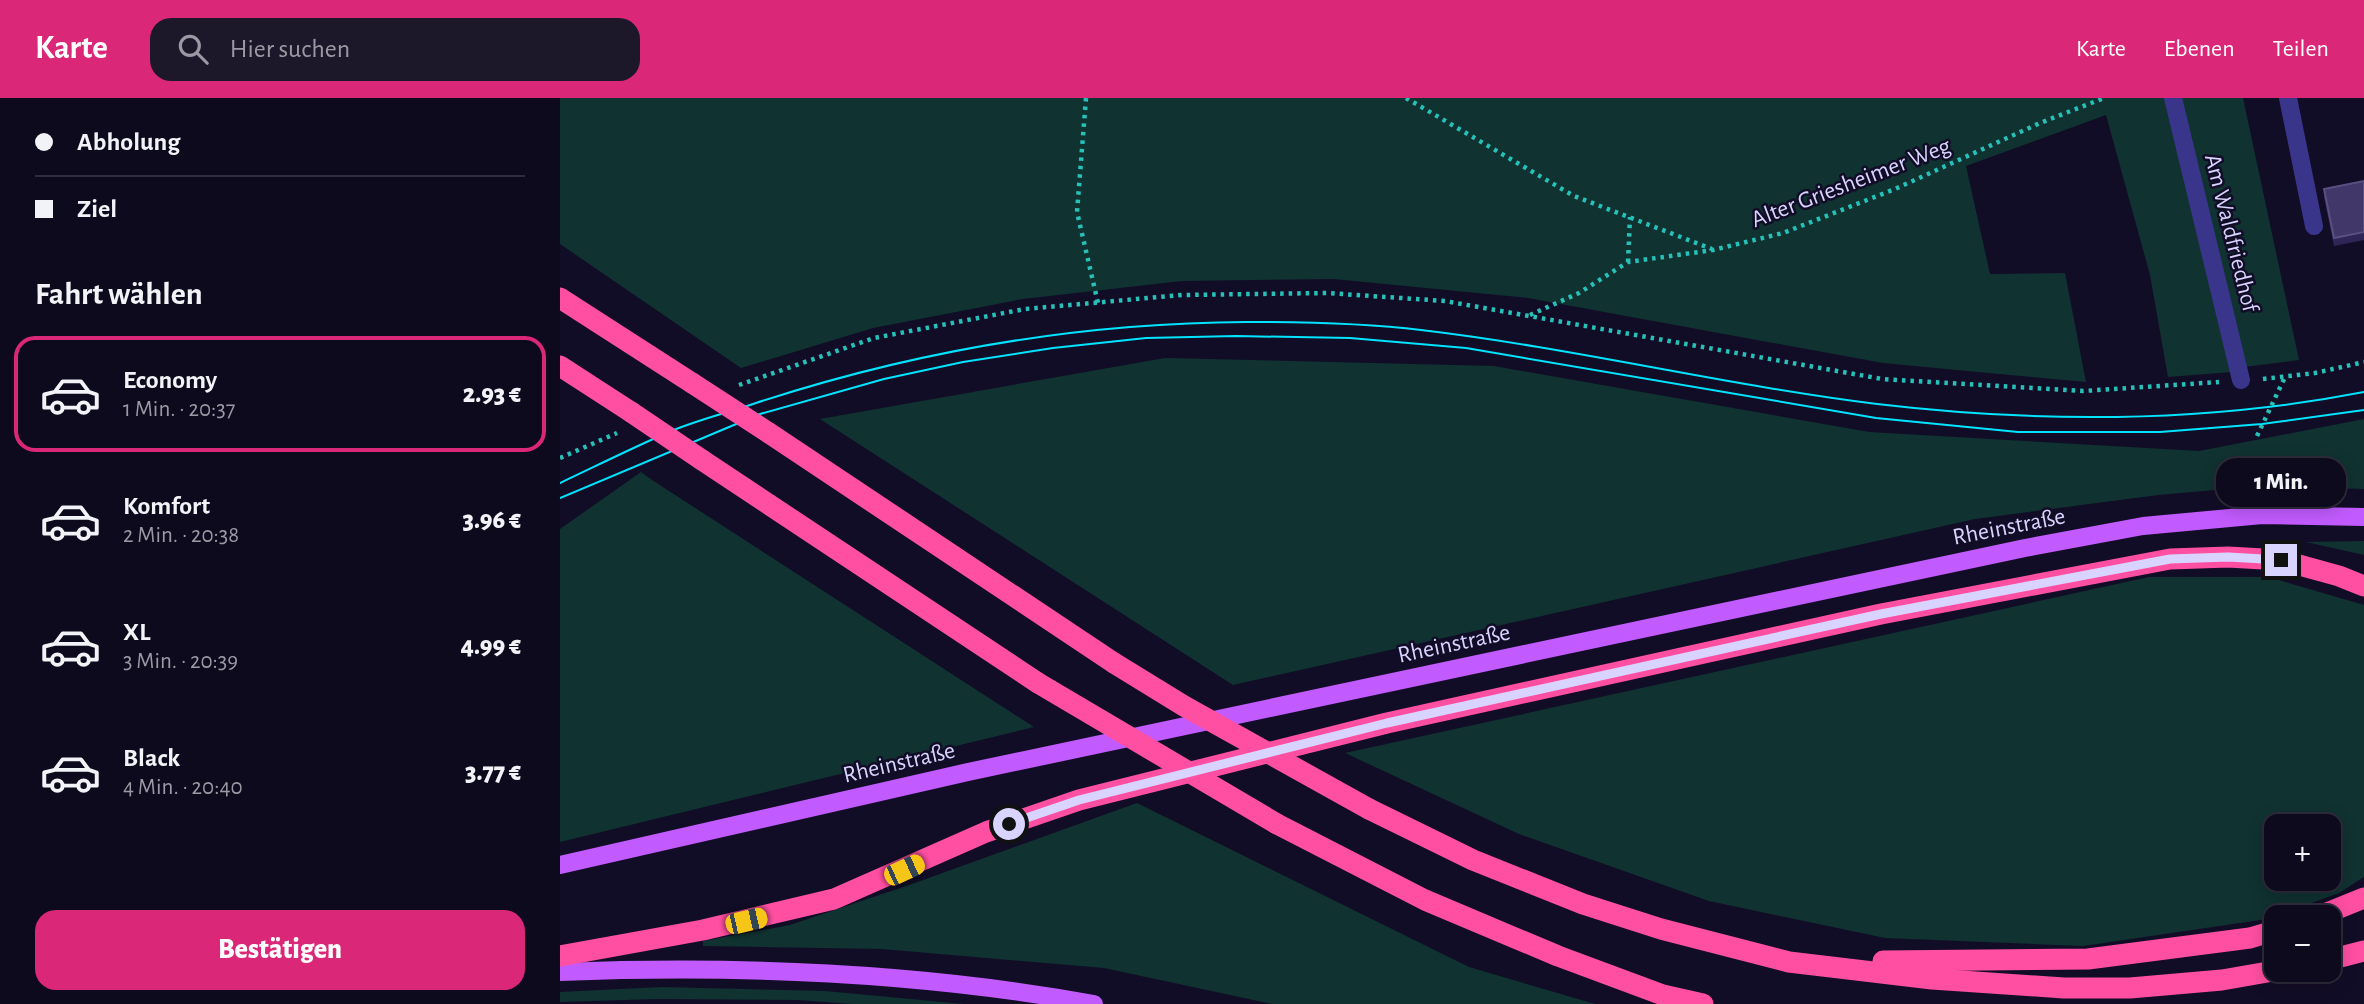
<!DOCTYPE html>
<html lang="de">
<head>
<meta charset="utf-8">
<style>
	:root { --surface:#0e0a1d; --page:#1c182a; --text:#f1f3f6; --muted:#9b9aa4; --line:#2e2b3b; --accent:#db2777 }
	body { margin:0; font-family:"Alegreya Sans",sans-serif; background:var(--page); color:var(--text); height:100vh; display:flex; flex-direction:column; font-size:26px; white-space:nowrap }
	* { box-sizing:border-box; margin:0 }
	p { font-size:23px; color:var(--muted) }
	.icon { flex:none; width:38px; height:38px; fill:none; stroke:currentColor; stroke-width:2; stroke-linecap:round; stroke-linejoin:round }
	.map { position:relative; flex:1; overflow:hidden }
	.panel { display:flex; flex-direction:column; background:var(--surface); width:560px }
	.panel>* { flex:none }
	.hud { display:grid; align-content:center; height:154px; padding:0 35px; background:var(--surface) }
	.controls { position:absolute; left:1704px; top:716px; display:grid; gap:14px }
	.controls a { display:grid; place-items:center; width:77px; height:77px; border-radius:14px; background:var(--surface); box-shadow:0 4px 18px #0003,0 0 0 2px var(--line); font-size:35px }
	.end { position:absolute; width:32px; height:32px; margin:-16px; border:9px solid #d9d4ff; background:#111; box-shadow:0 0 0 4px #111 }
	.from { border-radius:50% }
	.bubble { position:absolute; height:49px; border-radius:21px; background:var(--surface); box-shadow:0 4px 18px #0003,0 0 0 2px var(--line); font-size:23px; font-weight:800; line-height:49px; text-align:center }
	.car { position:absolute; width:21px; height:42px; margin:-21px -10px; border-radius:9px; box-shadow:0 0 5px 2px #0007; background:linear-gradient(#f5c518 24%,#345 0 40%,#f5c518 0 76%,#345 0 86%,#f5c518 0) }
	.hud b { display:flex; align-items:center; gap:24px; height:66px; font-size:26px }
	.hud b+b { border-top:2px solid var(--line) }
	.hud i { width:18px; height:18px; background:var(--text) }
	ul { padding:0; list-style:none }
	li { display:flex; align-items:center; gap:21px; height:116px; margin:0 14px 10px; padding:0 21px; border:4px solid transparent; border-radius:21px }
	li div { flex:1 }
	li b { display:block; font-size:26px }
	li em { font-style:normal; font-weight:800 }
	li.current { border-color:var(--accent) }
	li>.icon { width:63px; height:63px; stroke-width:1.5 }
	h2 { padding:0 35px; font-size:32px; line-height:84px }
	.action { display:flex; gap:14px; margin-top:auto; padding:14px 35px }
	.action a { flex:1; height:80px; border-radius:21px; background:var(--accent); color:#fff; font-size:28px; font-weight:800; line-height:80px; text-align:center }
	header { display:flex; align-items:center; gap:42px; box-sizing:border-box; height:98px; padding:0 35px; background:var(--accent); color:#fff }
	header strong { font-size:33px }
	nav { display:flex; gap:38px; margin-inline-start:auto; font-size:24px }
	.search { width:490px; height:63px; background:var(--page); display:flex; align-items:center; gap:18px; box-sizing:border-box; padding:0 24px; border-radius:21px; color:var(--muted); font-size:26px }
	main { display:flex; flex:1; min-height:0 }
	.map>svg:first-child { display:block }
</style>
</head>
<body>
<header>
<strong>Karte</strong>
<div class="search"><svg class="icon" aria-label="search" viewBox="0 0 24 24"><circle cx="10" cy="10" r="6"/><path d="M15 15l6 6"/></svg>Hier suchen</div>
<nav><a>Karte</a><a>Ebenen</a><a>Teilen</a></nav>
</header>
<main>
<section class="panel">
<div class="hud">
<b><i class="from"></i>Abholung</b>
<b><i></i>Ziel</b>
</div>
<h2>Fahrt wählen</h2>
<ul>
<li class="current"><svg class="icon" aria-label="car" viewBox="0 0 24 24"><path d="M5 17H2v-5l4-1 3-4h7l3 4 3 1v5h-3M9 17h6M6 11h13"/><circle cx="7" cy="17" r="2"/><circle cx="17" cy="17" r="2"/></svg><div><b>Economy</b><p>1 Min. · 20:37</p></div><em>2.93 €</em></li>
<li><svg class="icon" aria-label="car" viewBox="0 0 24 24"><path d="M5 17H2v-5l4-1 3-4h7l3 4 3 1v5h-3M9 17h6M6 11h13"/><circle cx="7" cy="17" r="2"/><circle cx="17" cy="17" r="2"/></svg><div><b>Komfort</b><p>2 Min. · 20:38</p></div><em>3.96 €</em></li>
<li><svg class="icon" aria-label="car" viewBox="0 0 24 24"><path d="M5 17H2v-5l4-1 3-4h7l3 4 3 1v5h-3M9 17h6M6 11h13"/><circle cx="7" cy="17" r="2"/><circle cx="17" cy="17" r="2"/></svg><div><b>XL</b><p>3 Min. · 20:39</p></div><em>4.99 €</em></li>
<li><svg class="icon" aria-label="car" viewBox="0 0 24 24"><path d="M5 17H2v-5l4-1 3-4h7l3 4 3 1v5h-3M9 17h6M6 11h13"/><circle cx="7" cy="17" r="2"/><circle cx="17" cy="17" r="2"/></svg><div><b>Black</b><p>4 Min. · 20:40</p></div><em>3.77 €</em></li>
</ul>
<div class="action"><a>Bestätigen</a></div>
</section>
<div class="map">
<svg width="1804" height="906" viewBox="0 0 1804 906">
	<rect width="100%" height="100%" fill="#120d27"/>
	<g fill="#103231" fill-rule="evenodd">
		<polygon points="0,0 1609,0 1672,274 1608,279 1590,177 1546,17 1406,68 1430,176 1505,175 1526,284 1323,265 968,200 774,181 622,183 463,201 313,230 181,270 0,146"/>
		<polygon points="1619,0 1683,0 1739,262 1684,269"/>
		<polygon points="605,260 934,268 1309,334 1639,353 1804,321 1804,391 1700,388 1598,397 1415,421 673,587 260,321"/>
		<polygon points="81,374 92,382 474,629 0,744 0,431"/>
		<polygon points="1804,443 1804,457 1746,444"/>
		<path d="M1589,479H1708L1804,507V779L1779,795L1707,821L1523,848L1325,840L1149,803L959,736L785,655ZM1717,728H1769V780H1717Z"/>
		<polygon points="577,705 909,869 1035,906 712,906 544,870 322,851 143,848 143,843 230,827 352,786"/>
		<polygon points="102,889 265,893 404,906 292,906 238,902 97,901 0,904 0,894"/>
	</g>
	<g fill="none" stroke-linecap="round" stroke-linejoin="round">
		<g stroke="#26c1b8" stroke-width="4.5" stroke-dasharray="3.5 5" stroke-linecap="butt">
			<polyline points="526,0 517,114 538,205"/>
			<polyline points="846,0 1014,98 1152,151"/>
			<polyline points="1068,164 1070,119"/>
			<polyline points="970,217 1019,195 1068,164 1153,152 1223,135 1335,91 1480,25 1544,0"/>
			<polyline points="1703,281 1755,275 1804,264"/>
			<polyline points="179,287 314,240 465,211 622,197 767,195 885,203 1322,281 1523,293 1659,284"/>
			<polyline points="1697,338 1725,279"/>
			<polyline points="0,360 57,335"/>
		</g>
		<g stroke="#39358a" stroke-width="18">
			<polyline points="1613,0 1681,282"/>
			<polyline points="1728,0 1754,128"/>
		</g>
		<g stroke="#c25bff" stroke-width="18">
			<polyline points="0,767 408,674 1465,450 1583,428 1702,417 1804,419"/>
			<path d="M0,874C179,867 358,874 534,906"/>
		</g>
		<g stroke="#ff4fa3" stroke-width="21">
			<polyline points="0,200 132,285"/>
			<polyline points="0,268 71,314"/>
			<polyline points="209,335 554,565"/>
			<polyline points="142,362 478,585"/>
			<polyline points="809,711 913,762 1023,806 1101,831 1229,864 1372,881 1504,890 1570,890 1662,882 1719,872"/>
			<polyline points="717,726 865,802 998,858 1103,897 1143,906"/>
			<polyline points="1757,819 1804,800"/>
			<polyline points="0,858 143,832 274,801 426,734 519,702 827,625 1321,516 1610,461 1668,459 1721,462 1779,478 1804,488"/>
			<polyline points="1769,862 1804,853"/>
			<polyline points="1323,863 1528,861 1690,840 1717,832"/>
		</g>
		<g stroke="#00e4ff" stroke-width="2">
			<path d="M0,385C36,368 72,350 109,334C137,322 167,315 196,305C355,253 519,225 686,224C744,224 803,225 861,232C1014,250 1164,287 1317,306C1478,325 1644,325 1804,294"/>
			<polyline points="0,400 200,316 324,281 403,264 493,250 586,240 676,238 790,240 906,250 1316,320 1458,334 1600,334 1702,326 1804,312"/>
		</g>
		<g stroke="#ff4fa3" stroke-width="21">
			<polyline points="132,285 209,335"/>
			<polyline points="71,314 142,362"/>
			<polyline points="554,565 624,608 809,711"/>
			<polyline points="478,585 717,726"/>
		</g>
	</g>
	<polygon fill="#2f2557" points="1804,83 1804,142 1774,148 1764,99 1764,91"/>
	<polygon fill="#413869" stroke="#595080" stroke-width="2" points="1804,83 1804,134 1774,140 1764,91"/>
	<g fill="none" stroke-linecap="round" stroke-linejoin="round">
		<polyline stroke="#d9d4ff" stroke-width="9" points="449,726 519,702 827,625 1321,516 1610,461 1668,459 1721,462"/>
	</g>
	<g text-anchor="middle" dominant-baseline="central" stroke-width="5" stroke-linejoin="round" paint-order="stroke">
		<g font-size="24" fill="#d9d4ff" stroke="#120d27">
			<text transform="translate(1291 85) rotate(-21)">Alter Griesheimer Weg</text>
			<text transform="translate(1671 135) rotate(76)">Am Waldfriedhof</text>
			<text transform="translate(1449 429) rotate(-11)">Rheinstraße</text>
			<text transform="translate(894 546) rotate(-12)">Rheinstraße</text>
			<text transform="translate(339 665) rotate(-13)">Rheinstraße</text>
		</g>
	</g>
</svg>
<div class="controls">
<a>+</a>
<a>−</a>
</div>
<i class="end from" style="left:449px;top:726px"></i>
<i class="end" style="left:1721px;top:462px"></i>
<div class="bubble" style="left:1656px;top:360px;width:130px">1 Min.</div>
<i class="car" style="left:344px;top:772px;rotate:65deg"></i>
<i class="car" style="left:186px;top:823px;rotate:77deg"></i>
</div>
</main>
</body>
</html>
